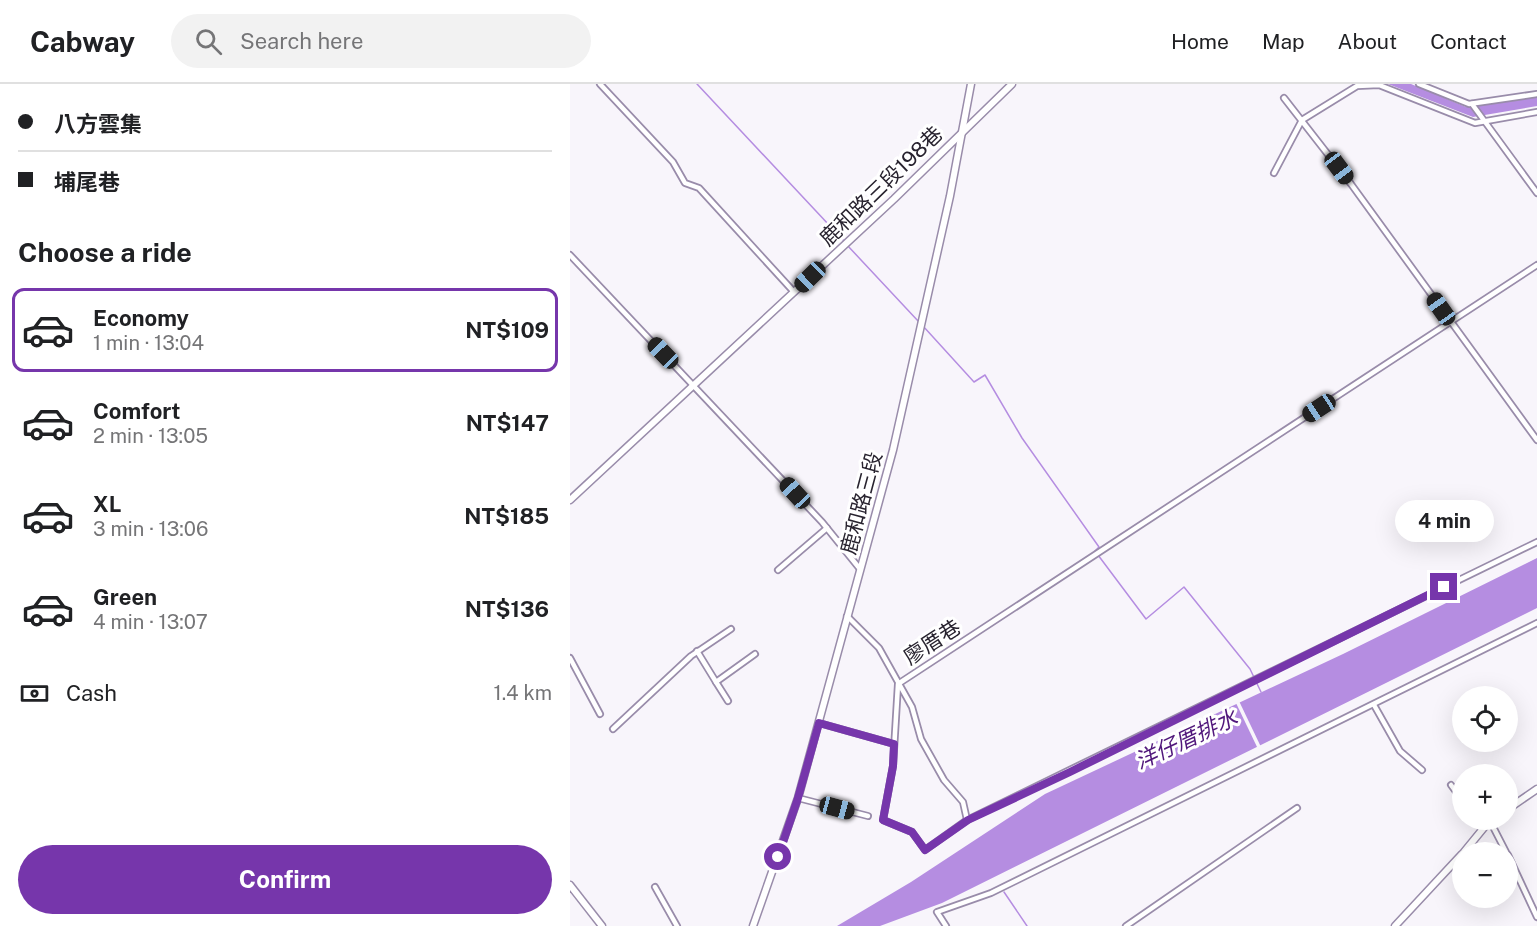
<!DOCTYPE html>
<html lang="en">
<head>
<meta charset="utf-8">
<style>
	:root { --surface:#fff; --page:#f2f2f2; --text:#202124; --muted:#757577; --line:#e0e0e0; --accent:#7636ab }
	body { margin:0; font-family:"Public Sans","Noto Sans TC",sans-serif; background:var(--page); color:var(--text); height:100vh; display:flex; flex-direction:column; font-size:22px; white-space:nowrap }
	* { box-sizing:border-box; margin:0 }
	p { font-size:20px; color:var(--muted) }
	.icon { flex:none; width:33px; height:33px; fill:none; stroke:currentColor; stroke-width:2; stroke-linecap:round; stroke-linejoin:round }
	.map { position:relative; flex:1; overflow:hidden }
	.drawer { display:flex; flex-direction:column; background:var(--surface); width:570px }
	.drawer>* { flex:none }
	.top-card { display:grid; align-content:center; height:132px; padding:0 18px; background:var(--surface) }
	.buttons { position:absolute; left:882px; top:602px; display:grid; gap:12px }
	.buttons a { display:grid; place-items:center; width:66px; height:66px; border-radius:50%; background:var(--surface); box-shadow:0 6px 24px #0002; font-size:30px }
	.end { position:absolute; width:27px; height:27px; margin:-14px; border:8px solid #7636ab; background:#fff; box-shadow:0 0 0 3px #fff }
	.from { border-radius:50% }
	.bubble { position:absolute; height:42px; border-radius:21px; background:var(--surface); box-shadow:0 6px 24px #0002; font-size:20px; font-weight:700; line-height:42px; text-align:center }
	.car { position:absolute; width:18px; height:36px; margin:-18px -9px; border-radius:8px; box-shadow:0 0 4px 2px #0007; background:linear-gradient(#222 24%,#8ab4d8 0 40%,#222 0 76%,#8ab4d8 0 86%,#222 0) }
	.top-card b { display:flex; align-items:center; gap:21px; height:57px; font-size:22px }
	.top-card b+b { border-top:2px solid var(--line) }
	.top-card i { width:15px; height:15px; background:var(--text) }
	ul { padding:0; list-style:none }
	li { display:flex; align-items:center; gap:18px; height:84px; margin:0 12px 9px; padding:0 6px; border:3px solid transparent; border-radius:12px }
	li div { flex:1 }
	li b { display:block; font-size:22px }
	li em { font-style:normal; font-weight:700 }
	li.on { border-color:var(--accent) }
	li>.icon { width:54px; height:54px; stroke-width:1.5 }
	h2 { padding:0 18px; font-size:27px; line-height:72px }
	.pay { display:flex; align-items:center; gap:15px; height:66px; padding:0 18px; font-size:22px }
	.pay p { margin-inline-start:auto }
	.button { display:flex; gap:12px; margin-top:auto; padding:12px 18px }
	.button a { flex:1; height:69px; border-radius:36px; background:var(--accent); color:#fff; font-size:24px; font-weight:700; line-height:69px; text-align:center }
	header { display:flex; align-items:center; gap:36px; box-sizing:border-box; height:84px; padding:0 30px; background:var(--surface); border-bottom:2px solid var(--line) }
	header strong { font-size:28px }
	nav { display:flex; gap:33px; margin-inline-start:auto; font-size:21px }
	.search { width:420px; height:54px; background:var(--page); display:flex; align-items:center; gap:15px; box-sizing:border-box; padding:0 21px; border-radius:33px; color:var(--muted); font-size:22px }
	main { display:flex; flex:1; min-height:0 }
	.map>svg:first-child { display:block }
</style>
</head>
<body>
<header>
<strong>Cabway</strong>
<div class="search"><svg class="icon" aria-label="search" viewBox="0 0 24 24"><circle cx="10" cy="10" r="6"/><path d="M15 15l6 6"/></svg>Search here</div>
<nav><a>Home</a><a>Map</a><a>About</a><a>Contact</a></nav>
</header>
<main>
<section class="drawer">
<div class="top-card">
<b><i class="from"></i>八方雲集</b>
<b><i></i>埔尾巷</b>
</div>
<h2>Choose a ride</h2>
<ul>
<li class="on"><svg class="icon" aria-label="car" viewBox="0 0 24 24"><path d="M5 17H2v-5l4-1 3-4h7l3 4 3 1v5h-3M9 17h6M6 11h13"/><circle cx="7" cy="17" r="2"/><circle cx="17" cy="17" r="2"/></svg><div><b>Economy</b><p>1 min · 13:04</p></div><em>NT$109</em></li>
<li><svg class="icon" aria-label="car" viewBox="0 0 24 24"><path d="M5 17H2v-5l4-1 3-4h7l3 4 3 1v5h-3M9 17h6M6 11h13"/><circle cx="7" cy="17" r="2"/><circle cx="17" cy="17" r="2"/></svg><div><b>Comfort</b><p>2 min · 13:05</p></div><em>NT$147</em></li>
<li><svg class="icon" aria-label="car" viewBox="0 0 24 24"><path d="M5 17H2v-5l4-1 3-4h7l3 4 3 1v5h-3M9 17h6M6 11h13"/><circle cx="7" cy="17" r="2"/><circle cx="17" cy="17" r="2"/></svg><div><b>XL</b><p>3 min · 13:06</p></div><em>NT$185</em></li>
<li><svg class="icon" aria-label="car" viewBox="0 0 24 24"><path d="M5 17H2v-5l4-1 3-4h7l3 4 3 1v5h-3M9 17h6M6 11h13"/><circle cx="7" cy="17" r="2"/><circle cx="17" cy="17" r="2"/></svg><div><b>Green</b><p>4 min · 13:07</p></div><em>NT$136</em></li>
</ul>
<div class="pay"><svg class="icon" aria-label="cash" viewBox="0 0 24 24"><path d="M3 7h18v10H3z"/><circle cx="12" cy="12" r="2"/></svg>Cash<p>1.4 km</p></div>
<div class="button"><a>Confirm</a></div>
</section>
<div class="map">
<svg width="967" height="842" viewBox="0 0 967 842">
	<rect width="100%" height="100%" fill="#f8f5fb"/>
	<g fill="#b58de1">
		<polygon points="818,0 841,0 896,23 967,11 967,22 903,33"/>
		<polygon points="967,474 967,524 372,819 310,842 267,842 341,798 475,710 773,570"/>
	</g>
	<polygon fill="#f8f5fb" points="669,617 691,663 688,665 666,619"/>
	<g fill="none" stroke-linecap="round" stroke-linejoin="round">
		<g stroke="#b58de1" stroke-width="1.5">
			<polyline points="127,0 274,157"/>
			<polyline points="277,161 349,238"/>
			<polyline points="353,242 404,298 415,291 452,354 529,463 525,467 576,535 614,503 680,585 691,608"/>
			<polyline points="434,808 457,842"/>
		</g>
		<g stroke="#998caa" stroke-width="8">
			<g id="street">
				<polyline points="30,0 103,78 115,99 129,104 224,208"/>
				<polyline points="849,0 899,20 967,10"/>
				<polyline points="714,14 781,100 967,356"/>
				<polyline points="902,20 967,109"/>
				<polyline points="704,89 732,36 787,2 809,1 905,39 967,28"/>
				<polyline points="0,171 252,438 290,485"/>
				<polyline points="967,181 328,600 323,682 313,736 342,748 355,766 397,736 967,458"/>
				<polyline points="208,486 257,444"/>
				<polyline points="277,532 309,564 342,623 351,655 374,696 393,718 397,736"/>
				<polyline points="127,567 146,598 185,570"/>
				<polyline points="0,574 30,630"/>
				<polyline points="146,598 158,617"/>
				<polyline points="804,621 830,667 852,686"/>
				<polyline points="249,639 324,660"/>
				<polyline points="43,645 121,572 161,545"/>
				<polyline points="881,701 892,716"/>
				<polyline points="228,714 298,732"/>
				<polyline points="919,735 936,768"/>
				<polyline points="938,771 967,833"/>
				<polyline points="85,803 107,842"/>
				<polyline points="376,842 367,828 421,809 967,539"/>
				<polyline points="556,842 727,724"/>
			</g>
		</g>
		<g stroke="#998caa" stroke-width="9">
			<g id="secondary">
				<polyline points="0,416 324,115 442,0"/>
				<polyline points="938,725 967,705"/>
				<polyline points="894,768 921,735"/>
				<polyline points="0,801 32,842"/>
				<polyline points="183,842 228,714 323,366 380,112 401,0"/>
				<polyline points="825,842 892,770"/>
			</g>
		</g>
		<use href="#street" stroke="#fff" stroke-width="4.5"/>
		<use href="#secondary" stroke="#fff" stroke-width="6"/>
	</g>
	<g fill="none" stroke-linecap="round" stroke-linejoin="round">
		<polyline stroke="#7636ab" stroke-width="8" points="208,773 228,714 249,639 324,660 323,682 313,736 342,748 355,766 398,736 500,688 874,503"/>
	</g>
	<g text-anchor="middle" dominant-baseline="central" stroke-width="6" stroke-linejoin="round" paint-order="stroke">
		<g font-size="21" fill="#28232f" stroke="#fff">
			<text transform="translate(311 102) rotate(-44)">鹿和路三段198巷</text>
			<text transform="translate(291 419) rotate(-75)">鹿和路三段</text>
			<text transform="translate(362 558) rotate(-33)">廖厝巷</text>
		</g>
		<g font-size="22" font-style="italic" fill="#50177b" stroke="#fff">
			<text transform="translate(616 655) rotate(-25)">洋仔厝排水</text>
		</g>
	</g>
</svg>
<div class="buttons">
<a><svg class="icon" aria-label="locate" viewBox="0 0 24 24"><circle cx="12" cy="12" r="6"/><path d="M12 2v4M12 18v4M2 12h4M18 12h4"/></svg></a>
<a>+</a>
<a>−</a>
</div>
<i class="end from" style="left:208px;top:773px"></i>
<i class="end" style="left:874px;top:503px"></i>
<div class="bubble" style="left:825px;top:416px;width:99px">4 min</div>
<i class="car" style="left:769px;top:84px;rotate:143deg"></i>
<i class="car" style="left:240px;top:193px;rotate:226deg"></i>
<i class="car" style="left:871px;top:225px;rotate:325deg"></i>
<i class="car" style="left:93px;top:269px;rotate:316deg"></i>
<i class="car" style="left:749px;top:324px;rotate:237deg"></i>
<i class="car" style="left:225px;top:409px;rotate:317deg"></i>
<i class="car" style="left:267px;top:724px;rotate:105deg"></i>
</div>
</main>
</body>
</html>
